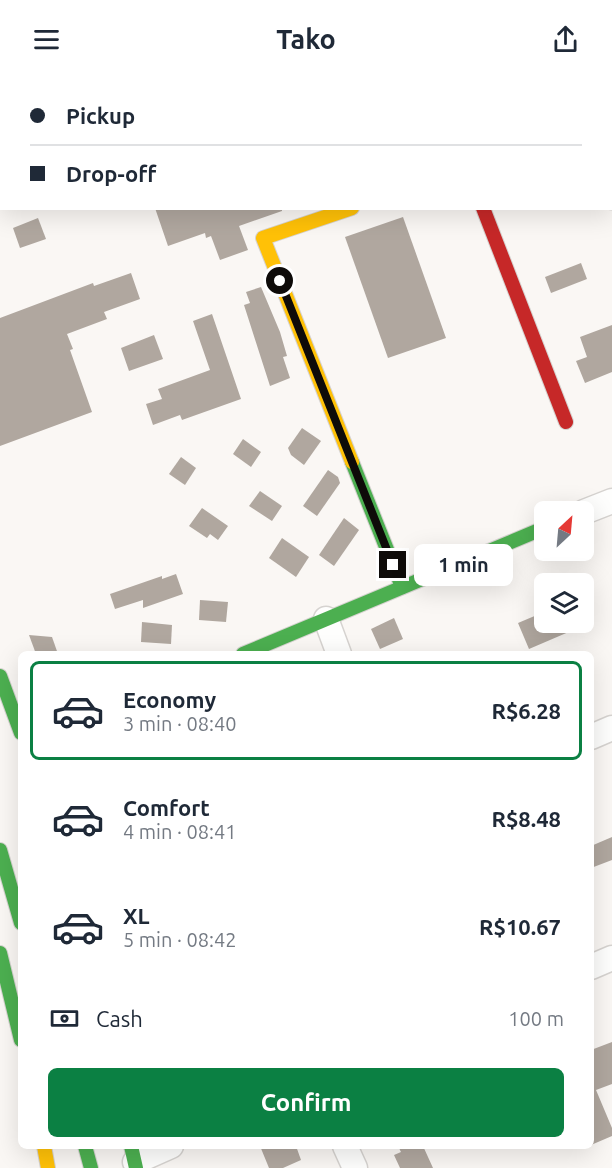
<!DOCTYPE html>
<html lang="en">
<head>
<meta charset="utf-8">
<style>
	:root { --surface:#fff; --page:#f2f2f3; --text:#1f2937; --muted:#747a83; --line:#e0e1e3; --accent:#0b8043 }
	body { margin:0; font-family:Ubuntu,sans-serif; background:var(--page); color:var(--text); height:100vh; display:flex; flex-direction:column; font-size:22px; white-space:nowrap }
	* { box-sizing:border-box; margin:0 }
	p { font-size:20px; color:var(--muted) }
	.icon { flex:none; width:33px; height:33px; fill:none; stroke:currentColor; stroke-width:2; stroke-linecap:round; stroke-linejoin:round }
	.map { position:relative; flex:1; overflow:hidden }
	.panel { position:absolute; left:18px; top:573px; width:576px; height:498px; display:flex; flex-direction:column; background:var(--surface); border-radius:9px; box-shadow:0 6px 24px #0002 }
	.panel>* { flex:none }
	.top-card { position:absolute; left:0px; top:0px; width:612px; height:132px; box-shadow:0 6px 24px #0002; display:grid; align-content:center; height:132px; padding:0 30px; background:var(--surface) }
	.needle { width:39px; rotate:26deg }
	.controls { position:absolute; left:534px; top:423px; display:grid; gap:12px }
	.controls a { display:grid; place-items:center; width:60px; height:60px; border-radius:9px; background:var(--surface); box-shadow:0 6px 24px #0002; font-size:30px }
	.end { position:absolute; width:27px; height:27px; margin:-14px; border:8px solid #0e0b09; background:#fff; box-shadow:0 0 0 3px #fff }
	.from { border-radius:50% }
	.bubble { position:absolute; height:42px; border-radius:9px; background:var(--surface); box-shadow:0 6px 24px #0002; font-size:20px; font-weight:600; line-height:42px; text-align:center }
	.top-card b { display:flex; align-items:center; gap:21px; height:57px; font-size:22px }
	.top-card b+b { border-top:2px solid var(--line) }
	.top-card i { width:15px; height:15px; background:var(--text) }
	ul { padding:10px 0 0; list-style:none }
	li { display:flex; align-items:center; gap:18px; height:99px; margin:0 12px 9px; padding:0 18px; border:3px solid transparent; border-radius:9px }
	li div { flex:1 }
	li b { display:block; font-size:22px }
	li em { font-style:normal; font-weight:600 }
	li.on { border-color:var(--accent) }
	li>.icon { width:54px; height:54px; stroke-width:1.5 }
	.pay { display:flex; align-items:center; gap:15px; height:66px; padding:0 30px; font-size:22px }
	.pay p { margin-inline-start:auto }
	.action { display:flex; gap:12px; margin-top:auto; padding:12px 30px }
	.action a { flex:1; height:69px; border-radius:9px; background:var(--accent); color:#fff; font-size:24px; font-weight:600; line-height:69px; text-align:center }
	header { display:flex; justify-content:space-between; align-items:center; height:78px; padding:0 30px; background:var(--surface); font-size:27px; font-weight:600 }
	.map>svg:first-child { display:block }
</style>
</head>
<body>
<header><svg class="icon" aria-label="menu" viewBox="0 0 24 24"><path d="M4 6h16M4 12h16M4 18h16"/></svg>Tako<svg class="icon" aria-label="share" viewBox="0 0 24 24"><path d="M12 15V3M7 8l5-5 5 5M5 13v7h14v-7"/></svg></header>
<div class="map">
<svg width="612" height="1090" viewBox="0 0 612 1090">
	<rect width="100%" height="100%" fill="#faf7f4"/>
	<g fill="#b0a79f">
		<polygon points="155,130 282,130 282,133 239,148 248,172 220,182 211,158 206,160 205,155 168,168"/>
		<polygon points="403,139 446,260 388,280 345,159"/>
		<polygon points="38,140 46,161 20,170 13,150"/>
		<polygon points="581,185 587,201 551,215 545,199"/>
		<polygon points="131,195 140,221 104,234 107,241 67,256 73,271 70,272 92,334 0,368 0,240 93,205 94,208"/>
		<polygon points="261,209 280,254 287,278 283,279 290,300 270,308 244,227 250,225 246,214"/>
		<polygon points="212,236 241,321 182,342 180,337 153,347 146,326 162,321 158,311 210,292 193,243"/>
		<polygon points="612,247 612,294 585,305 576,283 587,279 580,259"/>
		<polygon points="154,257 163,281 129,293 121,270"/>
		<polygon points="302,350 321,363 304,387 291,377 288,370"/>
		<polygon points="243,361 261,374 251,389 233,376"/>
		<polygon points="181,379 196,390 185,407 169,396"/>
		<polygon points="328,392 338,399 340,405 317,438 303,428"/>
		<polygon points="260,413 282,428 272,443 249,428"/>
		<polygon points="202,430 228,448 218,462 210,456 207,460 189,448"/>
		<polygon points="344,440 359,452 334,488 319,477"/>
		<polygon points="282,460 309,479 296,499 269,480"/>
		<polygon points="176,496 183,516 143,530 143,522 115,531 110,516 162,498 162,501"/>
		<polygon points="200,522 228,524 226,544 199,542"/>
		<polygon points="544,534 544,544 592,544 529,571 518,545"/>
		<polygon points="394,540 403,561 380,571 371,551"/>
		<polygon points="142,544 172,547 171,566 141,564"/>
		<polygon points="29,557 52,559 58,576 36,576"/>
		<polygon points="612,759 612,782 591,790 591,768"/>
		<polygon points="612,964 612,1006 596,1012 612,1050 612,1058 591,1067 591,972"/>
		<polygon points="260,1068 296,1068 301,1082 283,1090 269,1090"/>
		<polygon points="398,1068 423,1068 433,1090 400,1090 394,1077 401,1074"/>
	</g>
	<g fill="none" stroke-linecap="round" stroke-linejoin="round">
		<g stroke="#d6d3d0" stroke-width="27">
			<g id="street">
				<polyline points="569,0 570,2"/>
				<polyline points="340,2 344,0"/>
				<polyline points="610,115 612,119"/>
				<polyline points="0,118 2,118"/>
				<polyline points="584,434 612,423"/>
				<polyline points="326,541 339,576"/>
				<polyline points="591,659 612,650"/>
				<polyline points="591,889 612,880"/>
				<polyline points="345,1068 355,1090"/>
				<polyline points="135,1084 171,1068"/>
			</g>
		</g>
		<g stroke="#d6d3d0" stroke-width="16">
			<g id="fast">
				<polyline points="352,384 402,509"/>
				<polyline points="243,576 544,450"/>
				<polyline points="0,598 21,655"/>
				<polyline points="0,772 21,845"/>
				<polyline points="0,875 21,962"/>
				<polyline points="85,1068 91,1090"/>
				<polyline points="131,1068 136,1090"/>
			</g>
		</g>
		<g stroke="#d6d3d0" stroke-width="16">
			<g id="slow">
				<polyline points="352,130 263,160 352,384"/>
				<polyline points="44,1068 48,1090"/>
			</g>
		</g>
		<g stroke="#d6d3d0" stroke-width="16">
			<polyline id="jam" points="483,130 566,344"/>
		</g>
		<use href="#street" stroke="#fefefd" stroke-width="24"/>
		<use href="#fast" stroke="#4caf50" stroke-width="14"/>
		<use href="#slow" stroke="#ffc107" stroke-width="14"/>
		<use href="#jam" stroke="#c62828" stroke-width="14"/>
	</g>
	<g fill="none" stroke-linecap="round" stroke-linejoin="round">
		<polyline stroke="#0e0b09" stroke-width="8" points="280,203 393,487"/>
	</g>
</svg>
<div class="controls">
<a><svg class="needle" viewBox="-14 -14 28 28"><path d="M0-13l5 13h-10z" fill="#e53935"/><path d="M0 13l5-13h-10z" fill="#747a83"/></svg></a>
<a><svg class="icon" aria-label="layers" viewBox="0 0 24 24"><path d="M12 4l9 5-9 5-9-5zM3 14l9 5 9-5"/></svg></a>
</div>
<i class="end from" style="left:280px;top:203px"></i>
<i class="end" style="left:393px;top:487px"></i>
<div class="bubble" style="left:414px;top:466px;width:99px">1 min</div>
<div class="top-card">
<b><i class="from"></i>Pickup</b>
<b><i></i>Drop-off</b>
</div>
<section class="panel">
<ul>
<li class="on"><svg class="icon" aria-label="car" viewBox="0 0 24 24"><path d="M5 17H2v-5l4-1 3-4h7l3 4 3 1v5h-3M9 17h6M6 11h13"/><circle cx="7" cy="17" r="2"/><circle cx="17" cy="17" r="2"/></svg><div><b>Economy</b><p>3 min · 08:40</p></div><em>R$6.28</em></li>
<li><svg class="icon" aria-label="car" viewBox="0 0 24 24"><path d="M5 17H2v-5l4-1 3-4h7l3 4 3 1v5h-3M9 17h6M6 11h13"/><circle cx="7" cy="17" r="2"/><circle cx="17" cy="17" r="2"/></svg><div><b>Comfort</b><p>4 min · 08:41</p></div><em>R$8.48</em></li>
<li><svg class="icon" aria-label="car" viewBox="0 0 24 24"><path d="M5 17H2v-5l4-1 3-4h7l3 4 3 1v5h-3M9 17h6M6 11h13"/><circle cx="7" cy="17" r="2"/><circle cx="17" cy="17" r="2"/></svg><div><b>XL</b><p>5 min · 08:42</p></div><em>R$10.67</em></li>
</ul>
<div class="pay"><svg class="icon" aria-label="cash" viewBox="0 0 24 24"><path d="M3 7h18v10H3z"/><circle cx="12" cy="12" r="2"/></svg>Cash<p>100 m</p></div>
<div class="action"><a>Confirm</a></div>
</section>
</div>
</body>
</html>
